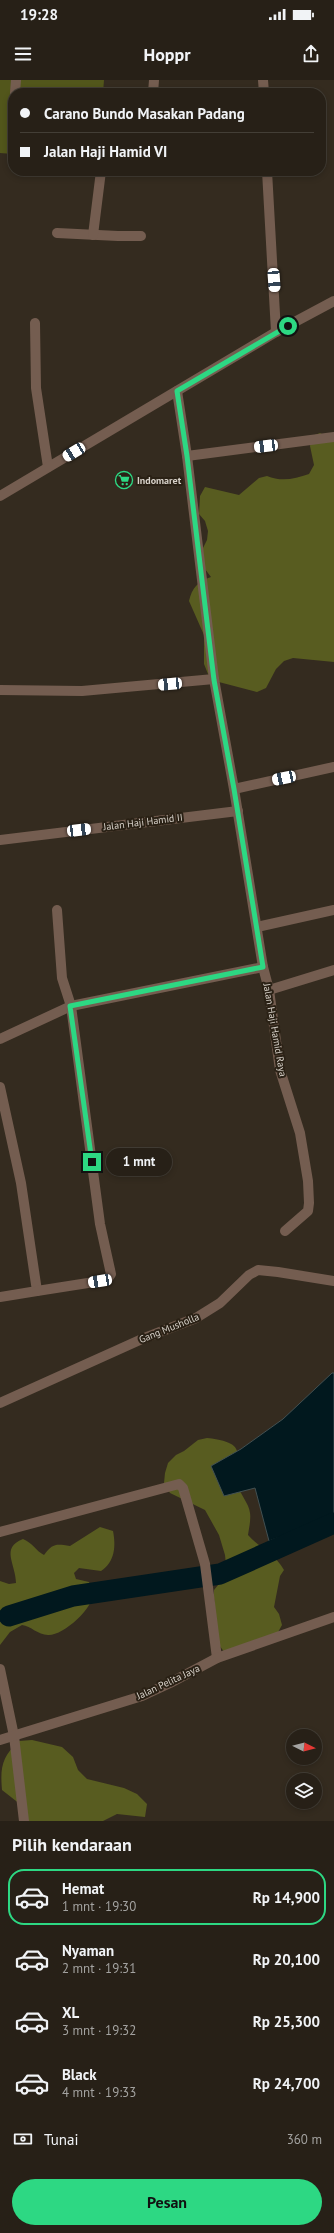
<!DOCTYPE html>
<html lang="id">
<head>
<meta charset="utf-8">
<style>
	:root { --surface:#272017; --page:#332d24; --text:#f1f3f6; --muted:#a4a3a1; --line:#433e36; --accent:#2dd883 }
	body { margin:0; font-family:"PT Sans",sans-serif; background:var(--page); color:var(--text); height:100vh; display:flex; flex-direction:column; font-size:15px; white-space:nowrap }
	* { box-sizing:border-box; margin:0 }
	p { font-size:13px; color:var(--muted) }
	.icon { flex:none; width:22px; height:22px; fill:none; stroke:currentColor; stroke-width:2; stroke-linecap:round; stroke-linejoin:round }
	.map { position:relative; height:1741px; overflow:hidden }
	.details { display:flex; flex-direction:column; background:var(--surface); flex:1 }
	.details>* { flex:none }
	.top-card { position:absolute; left:8px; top:8px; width:318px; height:88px; border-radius:16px; box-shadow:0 2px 6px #0003,0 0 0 1px var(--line); display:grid; align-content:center; height:88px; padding:0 12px; background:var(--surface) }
	.needle { width:26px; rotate:96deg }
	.fabs { position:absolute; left:286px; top:1649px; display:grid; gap:8px }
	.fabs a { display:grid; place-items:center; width:36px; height:36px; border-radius:50%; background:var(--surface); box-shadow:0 2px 6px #0003,0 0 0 1px var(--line); font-size:20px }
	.end { position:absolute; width:18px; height:18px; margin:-9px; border:5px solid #2dd883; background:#111; box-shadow:0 0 0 2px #111 }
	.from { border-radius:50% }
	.bubble { position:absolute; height:28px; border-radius:14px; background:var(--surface); box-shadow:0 2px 6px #0003,0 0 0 1px var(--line); font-size:13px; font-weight:600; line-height:28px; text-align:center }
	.car { position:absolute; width:12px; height:24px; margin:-12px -6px; border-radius:5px; box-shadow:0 0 3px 1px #0007; background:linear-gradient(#fff 24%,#345 0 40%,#fff 0 76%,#345 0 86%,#fff 0) }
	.top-card b { display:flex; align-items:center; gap:14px; height:38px; font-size:15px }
	.top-card b+b { border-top:1px solid var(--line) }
	.top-card i { width:10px; height:10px; background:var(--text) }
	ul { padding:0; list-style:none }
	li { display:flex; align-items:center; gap:12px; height:56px; margin:0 8px 6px; padding:0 4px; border:2px solid transparent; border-radius:16px }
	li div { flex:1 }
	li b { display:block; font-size:15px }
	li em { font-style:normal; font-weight:600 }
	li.current { border-color:var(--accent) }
	li>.icon { width:36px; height:36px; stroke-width:1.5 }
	h2 { padding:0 12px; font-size:18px; line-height:48px }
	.pay { display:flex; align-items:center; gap:10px; height:44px; padding:0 12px; font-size:15px }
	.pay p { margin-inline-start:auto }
	.primary-button { display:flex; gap:8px; margin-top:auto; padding:8px 12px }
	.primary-button a { flex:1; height:46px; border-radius:24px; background:var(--accent); color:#111; font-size:16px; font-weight:600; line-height:46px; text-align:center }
	.status { display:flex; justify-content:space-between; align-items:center; height:28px; padding:0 20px; background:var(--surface); direction:ltr }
	.status svg { height:11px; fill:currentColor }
	header { display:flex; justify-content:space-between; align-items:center; height:52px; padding:0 12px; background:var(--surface); font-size:18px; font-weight:600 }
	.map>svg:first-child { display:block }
</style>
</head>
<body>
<div class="status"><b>19:28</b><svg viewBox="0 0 49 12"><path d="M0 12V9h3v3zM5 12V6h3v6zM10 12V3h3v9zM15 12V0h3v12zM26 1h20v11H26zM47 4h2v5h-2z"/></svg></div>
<header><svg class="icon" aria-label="menu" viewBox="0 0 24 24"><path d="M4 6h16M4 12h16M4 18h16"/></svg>Hoppr<svg class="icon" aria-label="share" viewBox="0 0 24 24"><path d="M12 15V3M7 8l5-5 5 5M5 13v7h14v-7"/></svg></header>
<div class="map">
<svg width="334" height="1741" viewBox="0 0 334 1741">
	<rect width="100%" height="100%" fill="#342b1f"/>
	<polygon fill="#52561b" points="0,0 104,0 103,13 13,13 13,74 0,73"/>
	<g fill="#585c20">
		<path d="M320,353L334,360V582L293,578L284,581L276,589L266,608L257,612L215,601L208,594L204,584V555L189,521C192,508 198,501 211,497L202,485L203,468L207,460L208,451L205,441L199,434L200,416L205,407L239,415L259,398L267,396C281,402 295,399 309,394L314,385L310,366L312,356Z"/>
		<path d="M207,1358C252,1363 233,1376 238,1405C240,1415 249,1423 250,1433C251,1440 249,1448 248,1455C259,1468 275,1474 284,1490L280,1496L274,1527L279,1534L282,1545L277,1554L225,1573L219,1565L214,1518V1510L227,1494L225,1475L219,1455L205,1430L170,1413L164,1403L165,1393L168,1383L176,1375L184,1371L198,1360Z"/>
		<path d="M100,1447L113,1451C116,1466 115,1482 101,1491L79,1488L74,1493L76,1499L89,1502C90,1505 93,1509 93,1513C94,1528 63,1556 48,1555C38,1555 31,1546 22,1545L10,1552L0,1565V1501L9,1504L16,1503C16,1484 0,1468 23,1459C33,1463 36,1471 44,1475C53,1463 56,1464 70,1466Z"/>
		<path d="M32,1660L62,1667L73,1677L78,1690L87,1699L124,1708L137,1714L147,1724L145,1737L117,1734L103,1741H20L25,1728L2,1710C0,1687 2,1677 19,1661Z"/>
	</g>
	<polygon fill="#01181e" stroke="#425052" points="332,1293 334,1293 334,1437 269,1461 255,1408 224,1416 211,1386 241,1369 283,1339"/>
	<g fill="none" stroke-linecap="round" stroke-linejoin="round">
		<polyline stroke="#01181e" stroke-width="21" points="9,1536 73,1516 220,1494 334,1443"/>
		<g stroke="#745d50" stroke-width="10">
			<polyline points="263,0 264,13"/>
			<polyline points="15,13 16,0"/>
			<polyline points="153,13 154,0"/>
			<polyline points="13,38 13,42"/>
			<polyline points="267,91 276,252"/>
			<polyline points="57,153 118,156 141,156"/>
			<polyline points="93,155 101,91"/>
			<polyline points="35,243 36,308 48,387"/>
			<polyline points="177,311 187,376 214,599 234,709 263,887 269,910 280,990 300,1053 308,1101 309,1123 308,1131 285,1151"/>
			<polyline points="187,376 334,357"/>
			<polyline points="0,416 276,252 334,221"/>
			<polyline points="0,610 82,611 214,599"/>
			<polyline points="234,709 334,687"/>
			<polyline points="0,760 238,731"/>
			<polyline points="257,847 334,830"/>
			<polyline points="269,910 334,890"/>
			<polyline points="0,959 71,926 263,887"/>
			<polyline points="0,1007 21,1103 37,1211 0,1217"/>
			<polyline points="37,1211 107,1200 111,1194 100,1144 71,926 62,898 57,830"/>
			<polyline points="0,1323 142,1259 196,1238 220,1223 249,1195 258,1190 278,1192 334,1201"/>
			<polyline points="0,1452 179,1404 183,1408 205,1484 217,1578"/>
			<polyline points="0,1589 14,1656 24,1741"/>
			<polyline points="0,1660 142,1616 170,1603 217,1578 334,1537"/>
		</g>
	</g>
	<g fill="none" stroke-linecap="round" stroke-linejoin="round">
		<polyline stroke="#2dd883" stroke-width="5" points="92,1082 70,926 263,887 234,709 214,600 187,376 177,311 288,246"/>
	</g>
	<defs>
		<g id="supermarket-ring" transform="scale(0.9)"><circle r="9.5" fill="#2a2115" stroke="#2dd883" stroke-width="1.5"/><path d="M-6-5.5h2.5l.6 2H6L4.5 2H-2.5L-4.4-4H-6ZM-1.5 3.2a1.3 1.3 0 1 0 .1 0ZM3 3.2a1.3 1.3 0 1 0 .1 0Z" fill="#2dd883"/></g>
	</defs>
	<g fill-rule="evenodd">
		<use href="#supermarket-ring" x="124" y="400"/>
	</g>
	<g text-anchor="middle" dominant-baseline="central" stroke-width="4" stroke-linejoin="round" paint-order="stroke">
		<g font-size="10" font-weight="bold" fill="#d8d2ca" stroke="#2a2115" text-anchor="start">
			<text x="137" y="400">Indomaret</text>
		</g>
		<g font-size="10" fill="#d8d2ca" stroke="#2a2115">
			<text transform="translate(143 742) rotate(-7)">Jalan Haji Hamid II</text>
			<text transform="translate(275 950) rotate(80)">Jalan Haji Hamid Raya</text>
			<text transform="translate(169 1248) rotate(-22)">Gang Musholla</text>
			<text transform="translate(168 1602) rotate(-25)">Jalan Pelita Jaya</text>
		</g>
	</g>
</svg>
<div class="fabs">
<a><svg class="needle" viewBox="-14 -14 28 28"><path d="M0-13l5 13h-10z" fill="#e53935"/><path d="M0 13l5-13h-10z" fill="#a4a3a1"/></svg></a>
<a><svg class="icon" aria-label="layers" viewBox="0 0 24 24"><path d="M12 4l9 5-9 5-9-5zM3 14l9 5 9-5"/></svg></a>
</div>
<i class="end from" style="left:288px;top:246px"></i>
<i class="end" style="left:92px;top:1082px"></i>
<div class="bubble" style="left:106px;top:1068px;width:66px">1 mnt</div>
<i class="car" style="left:274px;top:200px;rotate:176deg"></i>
<i class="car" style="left:266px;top:366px;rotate:263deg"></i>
<i class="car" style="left:74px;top:372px;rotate:239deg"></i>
<i class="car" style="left:170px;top:604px;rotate:265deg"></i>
<i class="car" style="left:284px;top:698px;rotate:258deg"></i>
<i class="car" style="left:79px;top:750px;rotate:83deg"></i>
<i class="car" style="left:100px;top:1201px;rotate:261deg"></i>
<div class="top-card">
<b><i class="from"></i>Carano Bundo Masakan Padang</b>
<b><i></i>Jalan Haji Hamid VI</b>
</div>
</div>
<section class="details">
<h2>Pilih kendaraan</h2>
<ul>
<li class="current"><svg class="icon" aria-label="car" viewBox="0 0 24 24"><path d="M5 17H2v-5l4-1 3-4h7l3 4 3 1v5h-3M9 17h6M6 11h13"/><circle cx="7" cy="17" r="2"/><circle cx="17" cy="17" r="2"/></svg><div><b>Hemat</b><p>1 mnt · 19:30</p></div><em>Rp 14,900</em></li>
<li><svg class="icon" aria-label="car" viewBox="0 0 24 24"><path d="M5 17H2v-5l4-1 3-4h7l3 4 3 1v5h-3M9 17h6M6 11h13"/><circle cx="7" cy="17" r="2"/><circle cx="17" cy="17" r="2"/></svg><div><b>Nyaman</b><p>2 mnt · 19:31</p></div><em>Rp 20,100</em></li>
<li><svg class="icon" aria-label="car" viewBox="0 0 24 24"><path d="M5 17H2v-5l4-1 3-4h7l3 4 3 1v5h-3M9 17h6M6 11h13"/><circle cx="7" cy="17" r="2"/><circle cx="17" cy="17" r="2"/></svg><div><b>XL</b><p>3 mnt · 19:32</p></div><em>Rp 25,300</em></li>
<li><svg class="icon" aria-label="car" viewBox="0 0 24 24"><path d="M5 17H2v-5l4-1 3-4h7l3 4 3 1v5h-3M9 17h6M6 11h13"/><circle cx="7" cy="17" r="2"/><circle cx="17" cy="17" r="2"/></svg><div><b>Black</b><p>4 mnt · 19:33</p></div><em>Rp 24,700</em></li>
</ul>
<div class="pay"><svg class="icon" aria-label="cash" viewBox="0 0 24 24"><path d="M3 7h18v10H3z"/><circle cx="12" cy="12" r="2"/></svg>Tunai<p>360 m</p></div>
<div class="primary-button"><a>Pesan</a></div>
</section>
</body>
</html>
